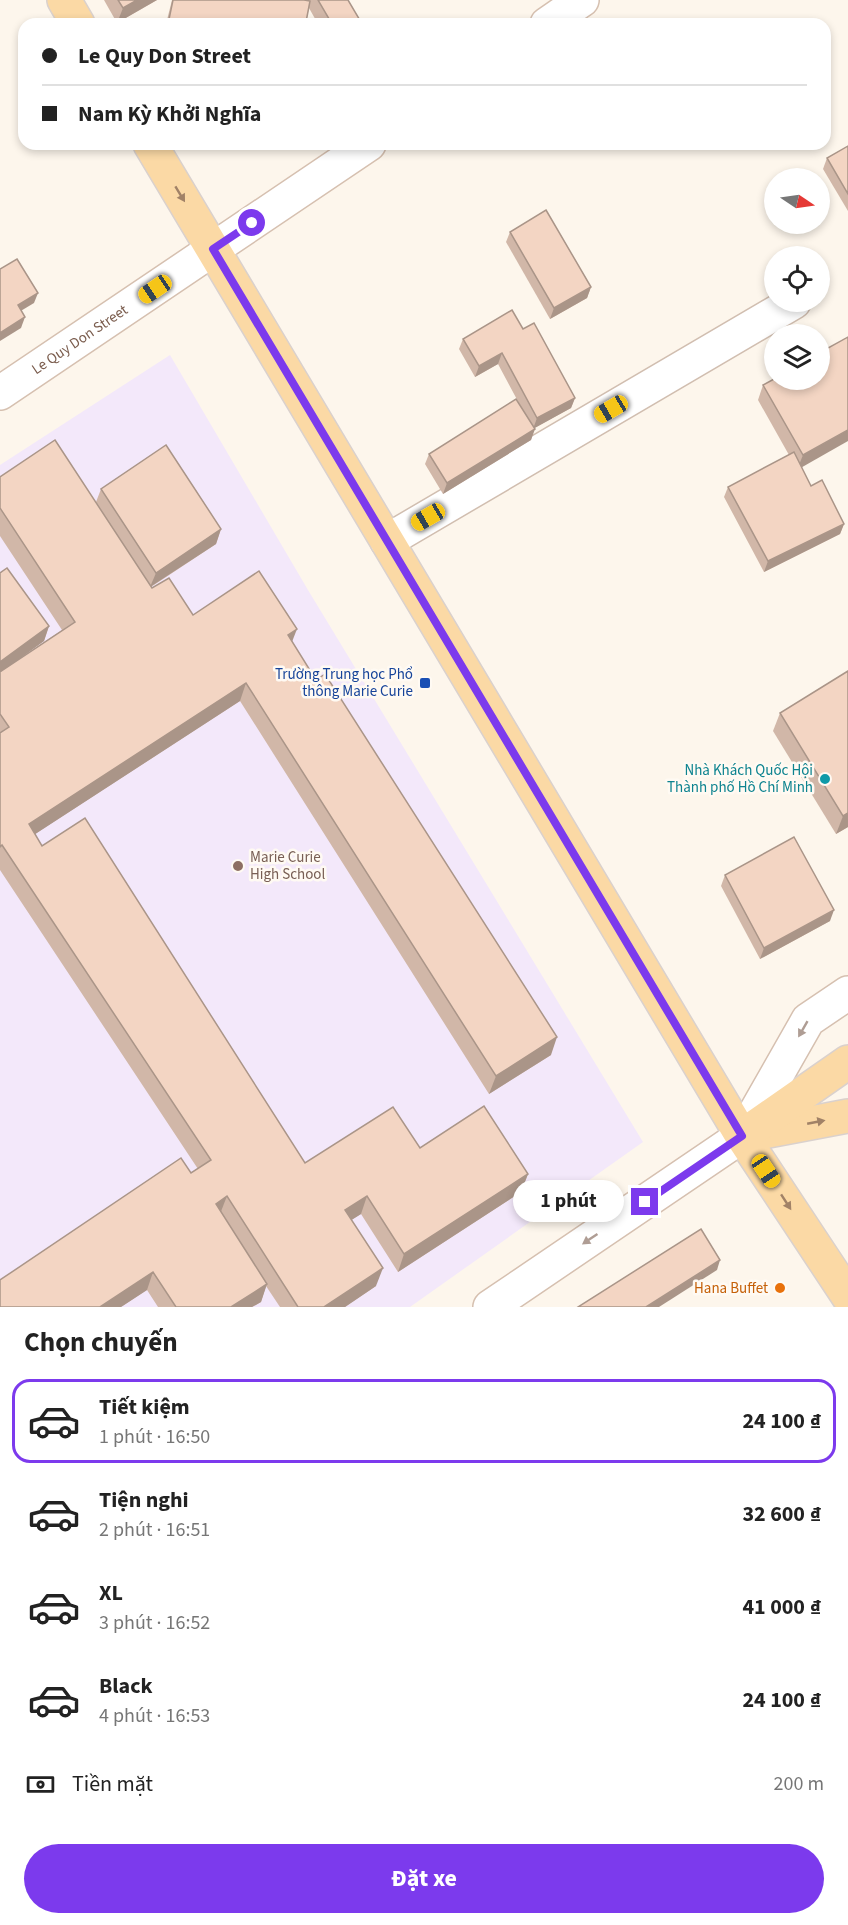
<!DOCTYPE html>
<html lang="vi">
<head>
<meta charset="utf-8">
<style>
	:root { --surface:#fff; --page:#f2f2f2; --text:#222; --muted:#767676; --line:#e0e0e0; --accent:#7c3aed }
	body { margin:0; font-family:"Source Sans 3",sans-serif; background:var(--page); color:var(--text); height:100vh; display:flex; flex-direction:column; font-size:22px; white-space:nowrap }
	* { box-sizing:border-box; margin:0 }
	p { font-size:20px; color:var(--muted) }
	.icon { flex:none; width:33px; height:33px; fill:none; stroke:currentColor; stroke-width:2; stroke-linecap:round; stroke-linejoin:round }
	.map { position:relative; height:1307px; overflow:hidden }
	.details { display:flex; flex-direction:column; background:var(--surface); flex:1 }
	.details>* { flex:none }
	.top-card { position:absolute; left:18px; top:18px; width:813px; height:132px; border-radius:18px; box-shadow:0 3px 9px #0003; display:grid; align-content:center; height:132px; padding:0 24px; background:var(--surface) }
	.needle { width:39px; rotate:103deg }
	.fabs { position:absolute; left:764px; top:168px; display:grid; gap:12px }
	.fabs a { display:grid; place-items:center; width:66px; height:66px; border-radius:50%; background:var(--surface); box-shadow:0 3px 9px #0003; font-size:30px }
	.end { position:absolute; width:27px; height:27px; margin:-14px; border:8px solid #7c3aed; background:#fff; box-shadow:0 0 0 3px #fff }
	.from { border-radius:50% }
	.bubble { position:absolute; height:42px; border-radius:21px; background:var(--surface); box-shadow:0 3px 9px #0003; font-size:20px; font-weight:700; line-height:42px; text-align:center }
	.car { position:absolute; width:18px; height:36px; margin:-18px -9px; border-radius:8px; box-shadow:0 0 4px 2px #0007; background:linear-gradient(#f5c518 24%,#345 0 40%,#f5c518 0 76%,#345 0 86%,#f5c518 0) }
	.top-card b { display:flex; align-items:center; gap:21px; height:57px; font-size:22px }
	.top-card b+b { border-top:2px solid var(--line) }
	.top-card i { width:15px; height:15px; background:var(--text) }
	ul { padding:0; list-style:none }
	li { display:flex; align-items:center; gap:18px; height:84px; margin:0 12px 9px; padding:0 12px; border:3px solid transparent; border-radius:18px }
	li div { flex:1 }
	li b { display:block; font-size:22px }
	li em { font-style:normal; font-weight:700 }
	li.current { border-color:var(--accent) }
	li>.icon { width:54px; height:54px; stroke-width:1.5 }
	h2 { padding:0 24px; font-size:27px; line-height:72px }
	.pay { display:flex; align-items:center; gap:15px; height:66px; padding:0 24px; font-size:22px }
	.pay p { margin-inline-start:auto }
	.primary-button { display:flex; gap:12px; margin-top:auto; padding:12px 24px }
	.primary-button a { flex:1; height:69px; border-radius:36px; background:var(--accent); color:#fff; font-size:24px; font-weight:700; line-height:69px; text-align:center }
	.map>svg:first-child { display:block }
</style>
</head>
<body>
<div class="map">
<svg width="848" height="1307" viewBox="0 0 848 1307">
	<rect width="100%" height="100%" fill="#fdf6ec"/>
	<polygon fill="#f3e8fa" points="170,355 308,590 643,1142 410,1307 0,1307 0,465"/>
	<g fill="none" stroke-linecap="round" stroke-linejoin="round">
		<g stroke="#d1beb0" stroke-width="36">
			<polyline id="street" points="387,541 794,302"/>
		</g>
		<g stroke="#d6c0b0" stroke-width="36">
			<g id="secondary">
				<polyline points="547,24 582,0"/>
				<path id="s1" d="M0,393L369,144"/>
				<polyline points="490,1307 742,1136 808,1020 848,993"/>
			</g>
		</g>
		<g stroke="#dad1cd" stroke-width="36">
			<g id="primary">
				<polyline points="64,0 78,24"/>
				<polyline points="150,144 742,1136 848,1296"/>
				<polyline points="753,1134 848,1116"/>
				<polyline points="742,1136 848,1062"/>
			</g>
		</g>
		<use href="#street" stroke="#fff" stroke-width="33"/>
		<use href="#secondary" stroke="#fff" stroke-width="33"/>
		<use href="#primary" stroke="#fbd9a5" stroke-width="33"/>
	</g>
	<g fill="#d1b7a8" fill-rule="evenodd">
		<polygon points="104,0 157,0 117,23"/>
		<path d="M172,0H348L361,22L360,24H166ZM309,8L318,24L306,22Z"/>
		<polygon points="848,146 848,211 823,169 827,158"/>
		<polygon points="510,232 591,287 587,298 550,319 506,242"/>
		<polygon points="523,329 575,398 571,408 534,428 531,440 443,494 425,464 429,454 521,407 498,364 475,377 459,349 463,339"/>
		<polygon points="819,380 802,468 811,486 844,524 840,534 764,572 724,497 728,487 789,455 758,400 763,385"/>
		<polygon points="0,477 96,502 101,489 221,529 216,544 151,587 193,615 292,642 551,1055 489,1094 240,701 35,834 42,846 305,1163 420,1148 528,1174 521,1192 398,1272 361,1214 351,1220 376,1286 345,1307 280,1307 266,1286 261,1302 252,1307 158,1307 147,1290 121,1307 191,1173 198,1169 0,870 0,573 49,626 44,641 17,660 62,630 0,536"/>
		<polygon points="848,671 848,827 836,834 773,731 780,713"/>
		<polygon points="725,875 830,921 760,959 721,886"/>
	</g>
	<g fill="#aa9588">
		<polygon points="137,0 157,0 117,23 123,8"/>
		<polygon points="591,287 587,298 550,319 554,308"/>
		<polygon points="38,293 34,303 14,315 18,305"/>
		<polygon points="25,317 21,328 0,341 0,333"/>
		<polygon points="502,353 498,364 475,377 479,366"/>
		<polygon points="575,398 571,408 533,429 537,418"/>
		<polygon points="535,429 531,440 443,494 447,483"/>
		<polygon points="848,430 848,441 797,470 803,455"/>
		<polygon points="844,524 840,534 764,572 768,561"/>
		<polygon points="221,529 216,544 150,587 156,573"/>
		<polygon points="49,626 44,641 0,673 0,662"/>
		<polygon points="297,629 290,647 288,635"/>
		<polygon points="246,683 240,701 23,842 29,824"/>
		<polygon points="848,813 848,827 836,834 843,816"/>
		<polygon points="834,910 830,921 760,959 764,948"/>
		<polygon points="557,1037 551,1055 489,1094 496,1076"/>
		<polygon points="528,1174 521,1192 398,1272 404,1254"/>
		<polygon points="227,1196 220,1214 216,1204"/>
		<polygon points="367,1196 361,1214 339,1228 345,1210"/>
		<polygon points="720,1260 717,1270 659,1307 646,1307"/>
		<polygon points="383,1268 376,1286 345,1307 324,1307"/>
		<polygon points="153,1272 147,1290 121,1307 100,1307"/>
		<polygon points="267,1284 261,1302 252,1307 231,1307"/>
	</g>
	<g fill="#f3d5c3" stroke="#aa9588" stroke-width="1.5">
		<polygon points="118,0 137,0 123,8"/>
		<polygon points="173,0 304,0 310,1 306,22 318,24 168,24"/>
		<polygon points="318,0 348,0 361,22 358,24 332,24"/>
		<polygon points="848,146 848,194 827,158"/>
		<polygon points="546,210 591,287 554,308 510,232"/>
		<polygon points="17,259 38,293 18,305 25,317 0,333 0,269"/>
		<polygon points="512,310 523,329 534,323 575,398 537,418 502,353 479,366 463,339"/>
		<polygon points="848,337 848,430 803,455 763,385 774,379 819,380 819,353"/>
		<polygon points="516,399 535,429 447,483 429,454"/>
		<polygon points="55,440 152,588 169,578 193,615 259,571 297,629 288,635 316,680 325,674 557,1037 496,1076 246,683 29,824 42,846 85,818 305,1163 393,1107 420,1148 484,1106 528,1174 404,1254 367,1196 345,1210 383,1268 324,1307 298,1307 227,1196 216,1204 267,1284 231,1307 176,1307 153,1272 100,1307 0,1307 0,1280 181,1158 191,1173 211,1160 2,845 0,847 0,733 9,727 0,714 0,672 75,622 0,508 0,477"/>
		<polygon points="166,445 221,529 156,573 101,489"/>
		<polygon points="794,452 811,486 822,480 844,524 768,561 728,487"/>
		<polygon points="7,568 49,626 0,662 0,573"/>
		<polygon points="848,671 848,813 843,816 780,713"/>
		<polygon points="794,837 834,910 764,948 725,875"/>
		<polygon points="701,1229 720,1260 646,1307 578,1307"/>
	</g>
	<defs><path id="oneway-solid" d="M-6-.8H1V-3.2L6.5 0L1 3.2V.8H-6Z" transform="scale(1.5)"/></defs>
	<g fill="#a18267">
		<use href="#oneway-solid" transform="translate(180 194) rotate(59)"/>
		<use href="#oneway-solid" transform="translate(816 1122) rotate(-11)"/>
		<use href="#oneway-solid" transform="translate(786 1202) rotate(57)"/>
	</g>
	<g fill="#af9d94">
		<use href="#oneway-solid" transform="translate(803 1029) rotate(120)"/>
		<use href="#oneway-solid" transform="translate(590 1239) rotate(146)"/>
	</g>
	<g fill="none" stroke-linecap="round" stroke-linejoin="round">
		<polyline stroke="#7c3aed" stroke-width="8" points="252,223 213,249 742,1136 645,1202"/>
	</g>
	<rect fill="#1a4fb4" stroke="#fffaf3" stroke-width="2" x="419" y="677" width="12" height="12" rx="3"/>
	<circle fill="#0f9aa8" stroke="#fffaf3" stroke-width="2" cx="825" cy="779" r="6"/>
	<circle fill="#8d6e63" stroke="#fffaf3" stroke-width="2" cx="238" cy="866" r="6"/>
	<circle fill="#e8710a" stroke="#fffaf3" stroke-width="2" cx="780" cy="1288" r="6"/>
	<g text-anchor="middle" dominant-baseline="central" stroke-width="5" stroke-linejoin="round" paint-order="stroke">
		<g font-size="15" fill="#7a5c4d" stroke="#fffaf3">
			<text stroke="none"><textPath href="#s1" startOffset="96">Le Quy Don Street</textPath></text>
		</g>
		<g font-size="15" fill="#164399" stroke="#fffaf3" text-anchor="end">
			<text x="413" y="674">Trường Trung học Phổ<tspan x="413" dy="17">thông Marie Curie</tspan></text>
		</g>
		<g font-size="15" fill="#0d838f" stroke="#fffaf3" text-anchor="end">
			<text x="813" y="770">Nhà Khách Quốc Hội<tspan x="813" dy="17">Thành phố Hồ Chí Minh</tspan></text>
		</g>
		<g font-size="15" fill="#785e54" stroke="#fffaf3" text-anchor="start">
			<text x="250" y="857">Marie Curie<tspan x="250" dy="17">High School</tspan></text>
		</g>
		<g font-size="15" fill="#c56008" stroke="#fffaf3" text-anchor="end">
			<text x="768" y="1288">Hana Buffet</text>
		</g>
	</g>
</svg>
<div class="fabs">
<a><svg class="needle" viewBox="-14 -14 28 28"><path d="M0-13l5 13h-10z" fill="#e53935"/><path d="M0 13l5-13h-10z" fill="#767676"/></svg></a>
<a><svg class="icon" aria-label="locate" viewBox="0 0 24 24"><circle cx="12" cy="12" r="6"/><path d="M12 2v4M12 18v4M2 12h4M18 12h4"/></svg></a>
<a><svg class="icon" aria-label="layers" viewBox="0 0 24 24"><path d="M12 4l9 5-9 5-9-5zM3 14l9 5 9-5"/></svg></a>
</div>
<i class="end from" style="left:252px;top:223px"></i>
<i class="end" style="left:645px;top:1202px"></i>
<div class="bubble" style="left:513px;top:1180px;width:111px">1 phút</div>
<i class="car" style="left:155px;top:289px;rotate:236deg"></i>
<i class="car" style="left:611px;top:409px;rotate:240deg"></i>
<i class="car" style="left:428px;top:517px;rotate:240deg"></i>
<i class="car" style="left:766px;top:1171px;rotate:146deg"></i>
<div class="top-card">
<b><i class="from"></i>Le Quy Don Street</b>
<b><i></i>Nam Kỳ Khởi Nghĩa</b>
</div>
</div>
<section class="details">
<h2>Chọn chuyến</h2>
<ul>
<li class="current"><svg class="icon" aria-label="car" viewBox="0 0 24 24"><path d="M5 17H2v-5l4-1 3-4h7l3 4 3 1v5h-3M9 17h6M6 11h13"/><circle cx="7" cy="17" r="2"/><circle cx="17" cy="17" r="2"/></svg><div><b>Tiết kiệm</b><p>1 phút · 16:50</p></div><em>24 100 ₫</em></li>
<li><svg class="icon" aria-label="car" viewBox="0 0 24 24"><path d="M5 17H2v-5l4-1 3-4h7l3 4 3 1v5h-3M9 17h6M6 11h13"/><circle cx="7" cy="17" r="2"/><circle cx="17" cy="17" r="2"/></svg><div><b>Tiện nghi</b><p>2 phút · 16:51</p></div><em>32 600 ₫</em></li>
<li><svg class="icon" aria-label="car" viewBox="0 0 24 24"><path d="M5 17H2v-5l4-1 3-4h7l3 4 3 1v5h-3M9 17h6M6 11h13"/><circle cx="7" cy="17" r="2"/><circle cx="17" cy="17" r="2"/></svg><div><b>XL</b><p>3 phút · 16:52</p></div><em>41 000 ₫</em></li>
<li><svg class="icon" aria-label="car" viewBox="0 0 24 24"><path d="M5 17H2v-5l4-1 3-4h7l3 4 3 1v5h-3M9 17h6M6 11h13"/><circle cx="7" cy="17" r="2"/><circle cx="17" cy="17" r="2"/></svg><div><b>Black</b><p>4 phút · 16:53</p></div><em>24 100 ₫</em></li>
</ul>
<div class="pay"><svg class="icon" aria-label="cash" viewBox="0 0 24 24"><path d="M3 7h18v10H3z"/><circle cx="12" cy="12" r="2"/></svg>Tiền mặt<p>200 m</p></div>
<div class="primary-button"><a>Đặt xe</a></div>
</section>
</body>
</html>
